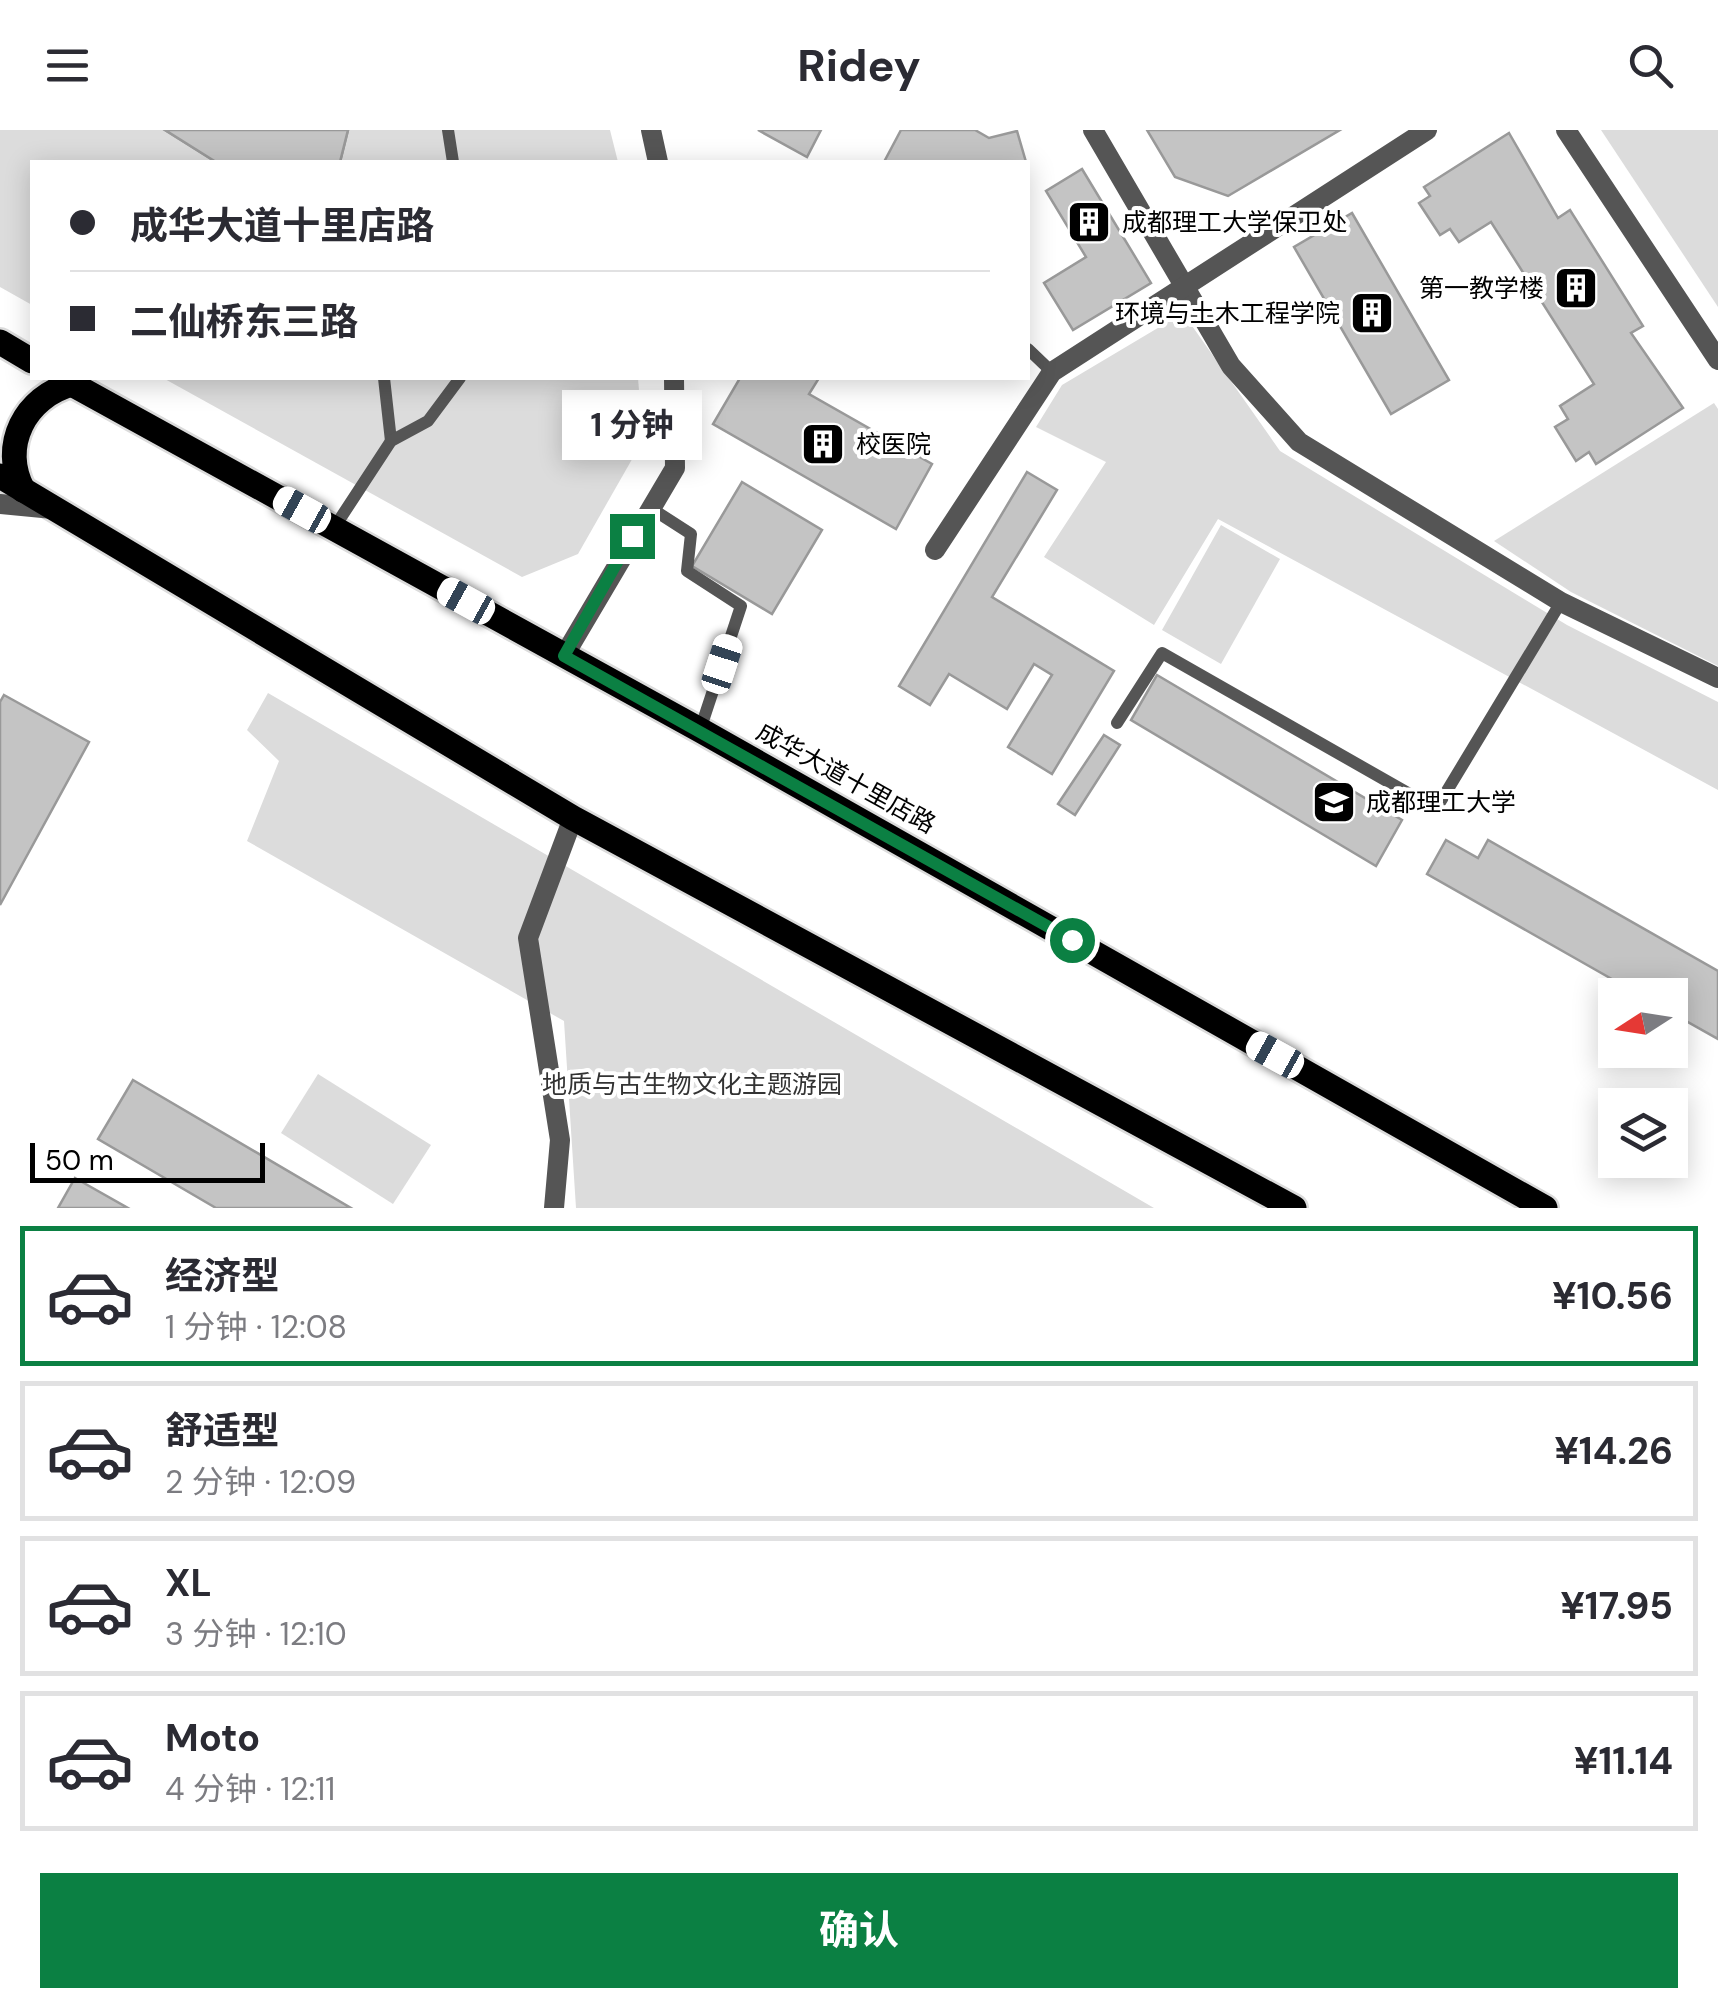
<!DOCTYPE html>
<html lang="zh">
<head>
<meta charset="utf-8">
<style>
	:root { --surface:#fff; --page:#f2f2f3; --text:#2b2b33; --muted:#7c7c81; --line:#e1e1e2; --accent:#0b8043 }
	body { margin:0; font-family:"DM Sans","Noto Sans SC",sans-serif; background:var(--page); color:var(--text); height:100vh; display:flex; flex-direction:column; font-size:38px; white-space:nowrap }
	* { box-sizing:border-box; margin:0 }
	p { font-size:32px; color:var(--muted) }
	.icon { flex:none; width:55px; height:55px; fill:none; stroke:currentColor; stroke-width:2; stroke-linecap:round; stroke-linejoin:round }
	.map { position:relative; height:1078px; overflow:hidden }
	.side { display:flex; flex-direction:column; background:var(--surface); flex:1 }
	.side>* { flex:none }
	.guide { position:absolute; left:30px; top:30px; width:1000px; height:220px; border-radius:0px; box-shadow:0 5px 25px #0003; display:grid; align-content:center; height:220px; padding:0 40px; background:var(--surface) }
	.needle { width:65px; rotate:258deg }
	.controls { position:absolute; left:1598px; top:848px; display:grid; gap:20px }
	.controls a { display:grid; place-items:center; width:90px; height:90px; border-radius:0px; background:var(--surface); box-shadow:0 5px 25px #0003; font-size:50px }
	.scale { position:absolute; left:30px; bottom:25px; width:235px; box-sizing:border-box; padding-left:10px; border:5px solid #000; border-top:0; font-size:28px; line-height:35px; white-space:nowrap; color:#000; -webkit-text-stroke:8px #fff; paint-order:stroke }
	.end { position:absolute; width:45px; height:45px; margin:-22px; border:12px solid #0b8043; background:#fff; box-shadow:0 0 0 5px #fff }
	.from { border-radius:50% }
	.bubble { position:absolute; height:70px; border-radius:0px; background:var(--surface); box-shadow:0 5px 25px #0003; font-size:32px; font-weight:700; line-height:70px; text-align:center }
	.car { position:absolute; width:30px; height:60px; margin:-30px -15px; border-radius:12px; box-shadow:0 0 8px 2px #0007; background:linear-gradient(#fff 24%,#345 0 40%,#fff 0 76%,#345 0 86%,#fff 0) }
	.guide b { display:flex; align-items:center; gap:35px; height:95px; font-size:38px }
	.guide b+b { border-top:2px solid var(--line) }
	.guide i { width:25px; height:25px; background:var(--text) }
	ul { padding:18px 0 0; list-style:none }
	li { display:flex; align-items:center; gap:30px; height:140px; margin:0 20px 15px; padding:0 20px; border:5px solid var(--line); border-radius:0px }
	li div { flex:1 }
	li b { display:block; font-size:38px }
	li em { font-style:normal; font-weight:700 }
	li.on { border-color:var(--accent) }
	li>.icon { width:90px; height:90px; stroke-width:1.5 }
	.cta { display:flex; gap:20px; margin-top:auto; padding:20px 40px }
	.cta a { flex:1; height:115px; border-radius:0px; background:var(--accent); color:#fff; font-size:40px; font-weight:700; line-height:115px; text-align:center }
	header { display:flex; justify-content:space-between; align-items:center; height:130px; padding:0 40px; background:var(--surface); font-size:45px; font-weight:700 }
	.map>svg:first-child { display:block }
</style>
</head>
<body>
<header><svg class="icon" aria-label="menu" viewBox="0 0 24 24"><path d="M4 6h16M4 12h16M4 18h16"/></svg>Ridey<svg class="icon" aria-label="search" viewBox="0 0 24 24"><circle cx="10" cy="10" r="6"/><path d="M15 15l6 6"/></svg></header>
<div class="map">
<svg width="1718" height="1078" viewBox="0 0 1718 1078">
	<rect width="100%" height="100%" fill="#fff"/>
	<g fill="#dcdcdc">
		<polygon points="0,0 610,0 618,32 32,32 32,175 0,157"/>
		<polygon points="1601,0 1718,0 1718,177"/>
		<polygon points="1183,183 1280,321 1567,495 1718,572 1718,660 1218,389 1154,495 1044,427 1106,332 1036,297 1062,255"/>
		<polygon points="163,248 638,248 643,310 578,424 522,447"/>
		<polygon points="1714,273 1718,279 1718,536 1571,462 1494,411"/>
		<polygon points="1221,395 1280,429 1221,534 1162,500"/>
		<polygon points="268,563 1154,1078 576,1078 564,891 247,711 279,631 247,600"/>
		<polygon points="318,944 431,1015 393,1074 281,1003"/>
	</g>
	<g fill="#c4c4c4" stroke="#999" stroke-width="2.5">
		<polygon points="165,0 348,0 340,32 216,32"/>
		<polygon points="165,0 348,0 340,32 216,32"/>
		<polygon points="758,0 821,0 807,27"/>
		<polygon points="901,0 975,0 989,8 1017,1 1026,32 884,32"/>
		<polygon points="1147,0 1340,0 1228,66 1175,47"/>
		<polygon points="1509,3 1558,88 1570,80 1643,196 1631,203 1683,278 1596,334 1589,322 1576,331 1555,297 1568,289 1560,276 1594,254 1491,92 1459,112 1450,99 1440,105 1419,73 1430,66 1424,57"/>
		<polygon points="1082,39 1151,153 1073,200 1044,153 1086,127 1046,61"/>
		<polygon points="1352,83 1449,250 1391,284 1294,117"/>
		<polygon points="740,248 819,248 809,264 932,334 896,399 713,294"/>
		<polygon points="1027,342 1057,360 992,467 1114,541 1052,644 1008,617 1052,545 1034,534 1007,579 949,544 930,575 899,556"/>
		<polygon points="742,352 822,400 772,484 692,436"/>
		<polygon points="1157,545 1402,690 1376,736 1131,590"/>
		<polygon points="4,565 89,612 0,775 0,572"/>
		<polygon points="1104,605 1120,615 1075,685 1058,674"/>
		<polygon points="1446,710 1478,728 1488,710 1718,841 1718,909 1670,882 1670,865 1640,865 1427,744"/>
		<polygon points="133,950 351,1078 216,1078 98,1009"/>
		<polygon points="75,1048 128,1078 58,1078"/>
	</g>
	<g fill="none" stroke-linecap="round" stroke-linejoin="round">
		<g stroke="#dbdbdb" stroke-width="30">
			<g id="primary">
				<polyline points="0,212 32,231"/>
				<polyline points="61,248 700,600 1545,1078"/>
				<polyline points="0,346 573,688 1294,1078"/>
				<path d="M23,360C0,315 25,267 72,254"/>
			</g>
		</g>
		<g stroke="#555" stroke-width="12">
			<polyline points="448,0 453,32"/>
			<polyline points="1028,219 1052,242"/>
			<polyline points="384,248 391,311"/>
			<polyline points="649,377 691,404 687,441 741,476 700,600"/>
			<polyline points="334,398 391,311 428,291 460,248"/>
			<polyline points="1117,593 1162,523 1436,679 1561,472"/>
		</g>
		<g stroke="#555" stroke-width="20">
			<polyline points="651,0 658,32"/>
			<polyline points="1093,0 1231,236 1299,312 1561,472 1718,548"/>
			<polyline points="1566,0 1718,230"/>
			<polyline points="935,420 1052,242 1427,0"/>
			<polyline points="564,526 675,338 674,248"/>
			<polyline points="554,1078 560,1010 528,808 573,688"/>
		</g>
		<polyline stroke="#555" stroke-width="20" points="0,374 53,379"/>
		<use href="#primary" stroke="#000" stroke-width="25"/>
	</g>
	<g fill="none" stroke-linecap="round" stroke-linejoin="round">
		<polyline stroke="#0b8043" stroke-width="12" points="632,406 564,526 1072,810"/>
	</g>
	<defs>
		<g id="building-square" transform="scale(2.25)"><rect x="-9" y="-9" width="18" height="18" rx="4" fill="#000" stroke="#fff"/><path d="M-4-6H4V6H1V3H-1V6H-4ZM-2.5-4.3h1.7v1.8h-1.7ZM.8-4.3h1.7v1.8H.8ZM-2.5-1h1.7V.8h-1.7ZM.8-1h1.7V.8H.8Z" fill="#fff"/></g>
		<g id="university-square" transform="scale(2.25)"><rect x="-9" y="-9" width="18" height="18" rx="4" fill="#000" stroke="#fff"/><path d="M0-5L7-2L0 1L-7-2ZM-4 1L0 2.5L4 1V4Q0 6-4 4Z" fill="#fff"/></g>
	</defs>
	<g fill-rule="evenodd">
		<use href="#building-square" x="1089" y="92"/>
		<use href="#building-square" x="1576" y="158"/>
		<use href="#building-square" x="1372" y="183"/>
		<use href="#building-square" x="823" y="314"/>
		<use href="#university-square" x="1334" y="672"/>
	</g>
	<g text-anchor="middle" dominant-baseline="central" stroke-width="8" stroke-linejoin="round" paint-order="stroke">
		<g font-size="25" fill="#000" stroke="#fff" text-anchor="start">
			<text x="1122" y="92">成都理工大学保卫处</text>
			<text x="1544" y="158" text-anchor="end">第一教学楼</text>
			<text x="1340" y="183" text-anchor="end">环境与土木工程学院</text>
			<text x="856" y="314">校医院</text>
			<text x="1366" y="672">成都理工大学</text>
		</g>
		<g font-size="25" fill="#000" stroke="#fff">
			<text transform="translate(846 648) rotate(29)">成华大道十里店路</text>
		</g>
		<g font-size="25" fill="#333" stroke="#fff">
			<text x="692" y="954">地质与古生物文化主题游园</text>
		</g>
	</g>
</svg>
<div class="controls">
<a><svg class="needle" viewBox="-14 -14 28 28"><path d="M0-13l5 13h-10z" fill="#e53935"/><path d="M0 13l5-13h-10z" fill="#7c7c81"/></svg></a>
<a><svg class="icon" aria-label="layers" viewBox="0 0 24 24"><path d="M12 4l9 5-9 5-9-5zM3 14l9 5 9-5"/></svg></a>
</div>
<div class="scale">50 m</div>
<i class="end from" style="left:1072px;top:810px"></i>
<i class="end" style="left:632px;top:406px"></i>
<div class="bubble" style="left:562px;top:260px;width:140px">1 分钟</div>
<i class="car" style="left:302px;top:380px;rotate:299deg"></i>
<i class="car" style="left:466px;top:471px;rotate:299deg"></i>
<i class="car" style="left:722px;top:534px;rotate:18deg"></i>
<i class="car" style="left:1275px;top:925px;rotate:299deg"></i>
<div class="guide">
<b><i class="from"></i>成华大道十里店路</b>
<b><i></i>二仙桥东三路</b>
</div>
</div>
<section class="side">
<ul>
<li class="on"><svg class="icon" aria-label="car" viewBox="0 0 24 24"><path d="M5 17H2v-5l4-1 3-4h7l3 4 3 1v5h-3M9 17h6M6 11h13"/><circle cx="7" cy="17" r="2"/><circle cx="17" cy="17" r="2"/></svg><div><b>经济型</b><p>1 分钟 · 12:08</p></div><em>¥10.56</em></li>
<li><svg class="icon" aria-label="car" viewBox="0 0 24 24"><path d="M5 17H2v-5l4-1 3-4h7l3 4 3 1v5h-3M9 17h6M6 11h13"/><circle cx="7" cy="17" r="2"/><circle cx="17" cy="17" r="2"/></svg><div><b>舒适型</b><p>2 分钟 · 12:09</p></div><em>¥14.26</em></li>
<li><svg class="icon" aria-label="car" viewBox="0 0 24 24"><path d="M5 17H2v-5l4-1 3-4h7l3 4 3 1v5h-3M9 17h6M6 11h13"/><circle cx="7" cy="17" r="2"/><circle cx="17" cy="17" r="2"/></svg><div><b>XL</b><p>3 分钟 · 12:10</p></div><em>¥17.95</em></li>
<li><svg class="icon" aria-label="car" viewBox="0 0 24 24"><path d="M5 17H2v-5l4-1 3-4h7l3 4 3 1v5h-3M9 17h6M6 11h13"/><circle cx="7" cy="17" r="2"/><circle cx="17" cy="17" r="2"/></svg><div><b>Moto</b><p>4 分钟 · 12:11</p></div><em>¥11.14</em></li>
</ul>
<div class="cta"><a>确认</a></div>
</section>
</body>
</html>
